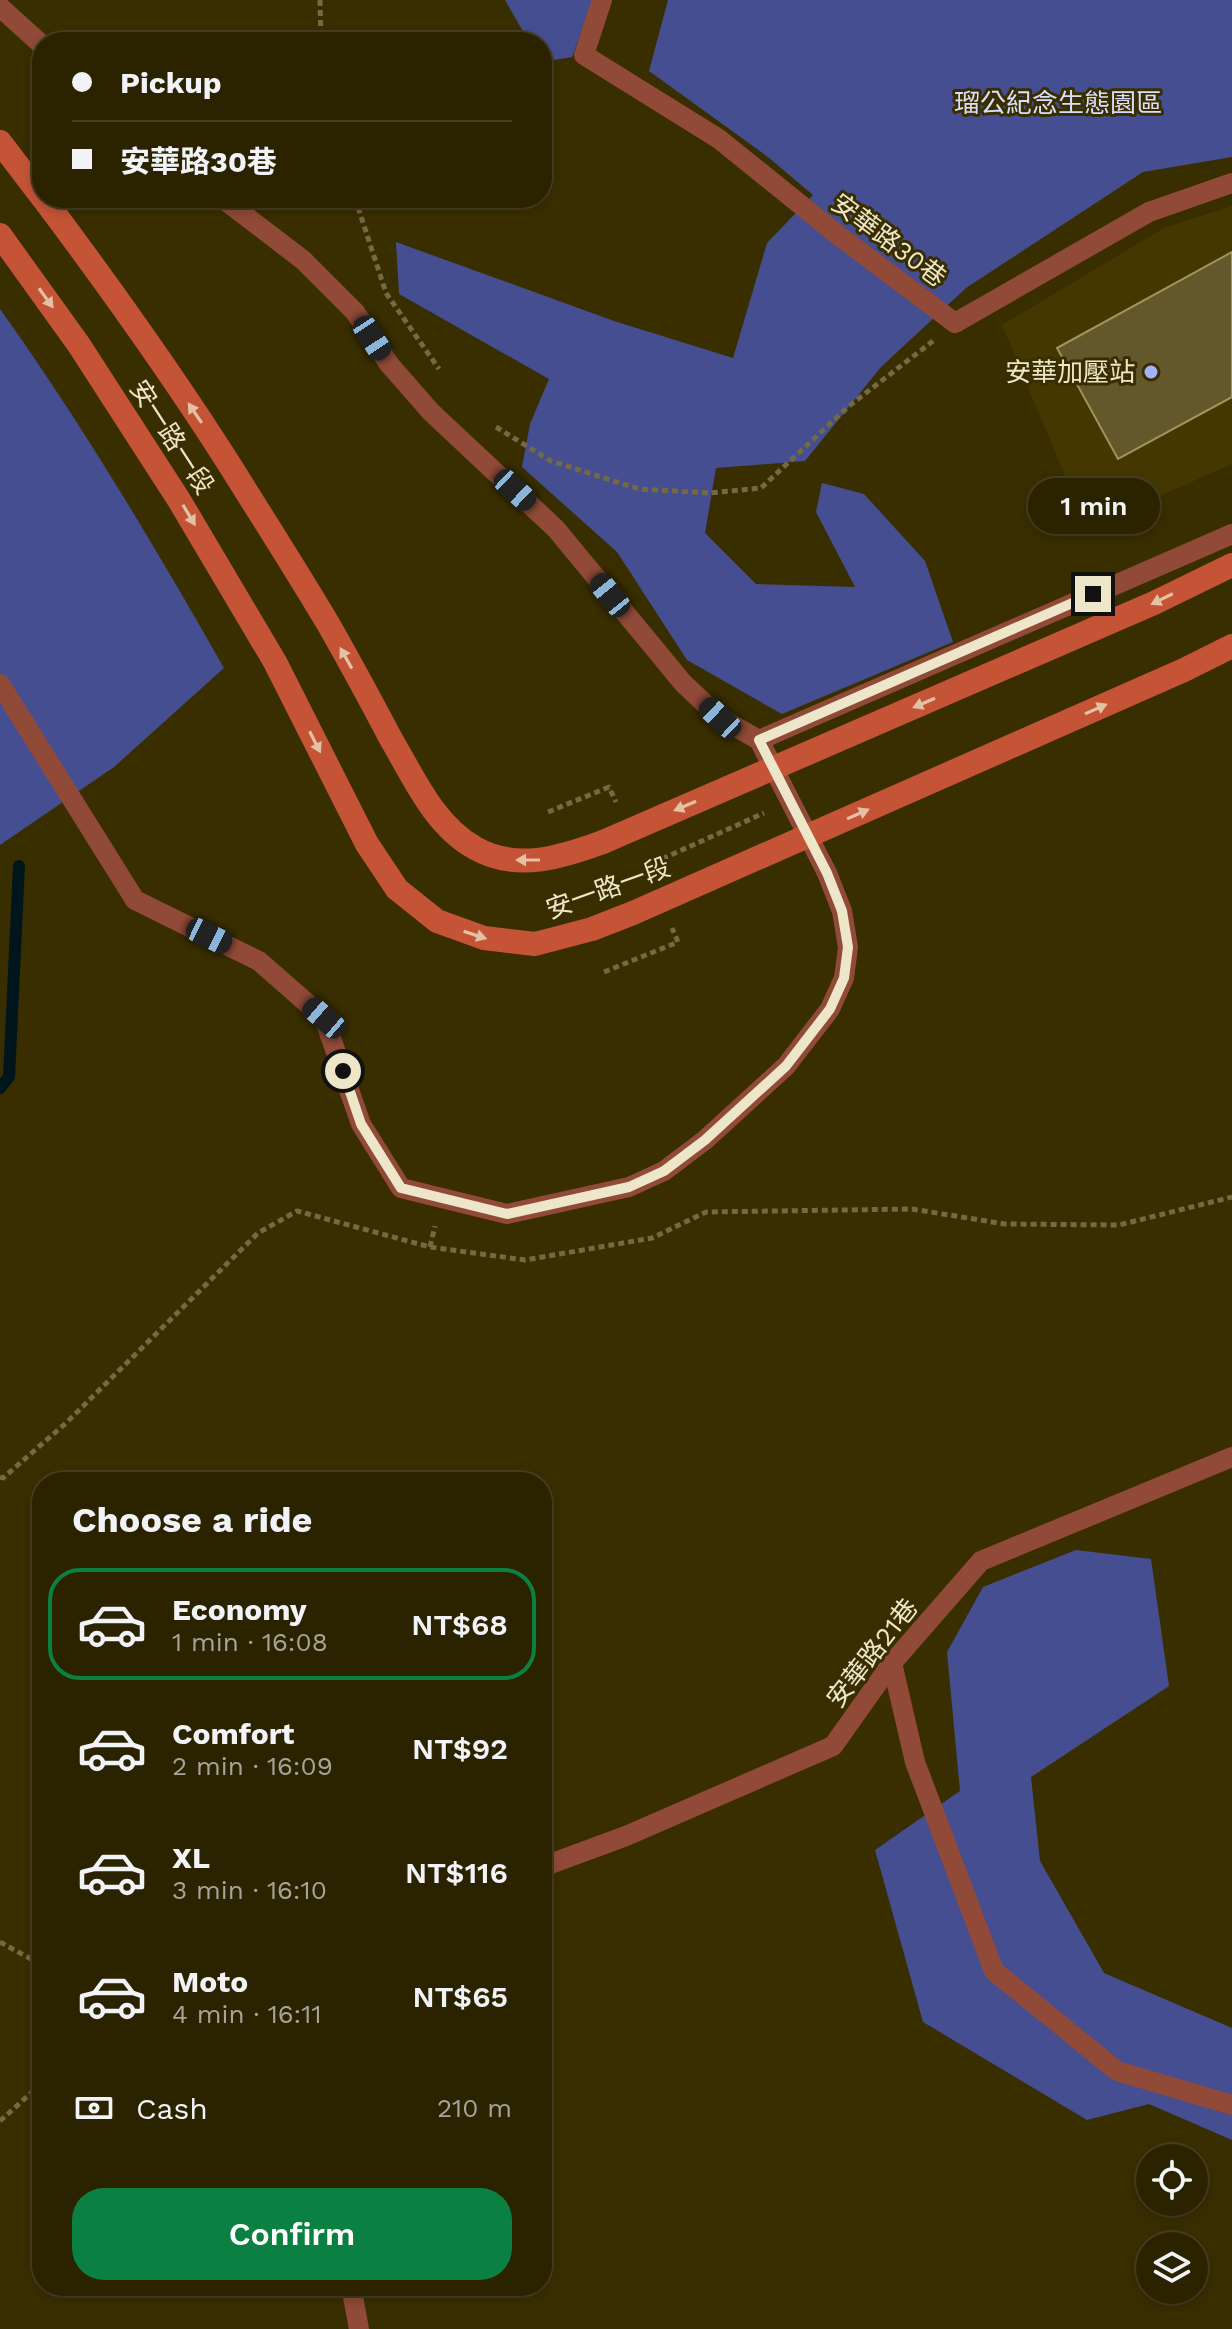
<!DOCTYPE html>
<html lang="en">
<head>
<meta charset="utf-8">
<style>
	:root { --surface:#2b2200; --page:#372f0f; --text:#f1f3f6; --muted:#a6a499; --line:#473f22; --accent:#0b8043 }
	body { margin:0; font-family:"Work Sans","Noto Sans TC",sans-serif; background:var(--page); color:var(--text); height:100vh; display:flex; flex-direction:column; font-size:30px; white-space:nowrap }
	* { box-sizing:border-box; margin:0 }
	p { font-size:26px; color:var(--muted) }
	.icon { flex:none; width:44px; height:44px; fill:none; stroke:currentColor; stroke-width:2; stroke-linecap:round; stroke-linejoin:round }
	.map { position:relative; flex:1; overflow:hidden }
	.panel { position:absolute; left:32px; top:1472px; width:520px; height:824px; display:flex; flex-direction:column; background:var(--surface); border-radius:32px; box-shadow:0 4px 12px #0003,0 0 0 2px var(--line) }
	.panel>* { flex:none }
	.banner { position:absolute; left:32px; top:32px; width:520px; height:176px; border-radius:32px; box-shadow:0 4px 12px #0003,0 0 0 2px var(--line); display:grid; align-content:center; height:176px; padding:0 40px; background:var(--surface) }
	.buttons { position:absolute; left:1136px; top:2144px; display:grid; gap:16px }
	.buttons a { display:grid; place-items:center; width:72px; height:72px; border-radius:50%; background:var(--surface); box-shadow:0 4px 12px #0003,0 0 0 2px var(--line); font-size:40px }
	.end { position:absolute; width:36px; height:36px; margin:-18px; border:10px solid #ede6c8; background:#111; box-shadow:0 0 0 4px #111 }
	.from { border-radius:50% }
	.bubble { position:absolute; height:56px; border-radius:28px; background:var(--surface); box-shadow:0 4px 12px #0003,0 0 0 2px var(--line); font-size:26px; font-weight:600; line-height:56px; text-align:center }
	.car { position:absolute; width:24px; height:48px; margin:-24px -12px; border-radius:10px; box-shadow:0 0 6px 2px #0007; background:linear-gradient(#222 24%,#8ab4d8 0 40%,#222 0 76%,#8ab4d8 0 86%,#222 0) }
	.banner b { display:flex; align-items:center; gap:28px; height:76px; font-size:30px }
	.banner b+b { border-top:2px solid var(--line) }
	.banner i { width:20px; height:20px; background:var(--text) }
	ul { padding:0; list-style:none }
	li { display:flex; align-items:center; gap:24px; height:112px; margin:0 16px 12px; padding:0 24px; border:4px solid transparent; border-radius:32px }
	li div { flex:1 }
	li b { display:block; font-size:30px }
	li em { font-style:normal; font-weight:600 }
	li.current { border-color:var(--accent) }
	li>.icon { width:72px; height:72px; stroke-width:1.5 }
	h2 { padding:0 40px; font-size:36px; line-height:96px }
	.pay { display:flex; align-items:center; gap:20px; height:88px; padding:0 40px; font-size:30px }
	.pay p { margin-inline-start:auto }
	.action { display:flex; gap:16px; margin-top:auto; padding:16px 40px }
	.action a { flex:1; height:92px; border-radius:32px; background:var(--accent); color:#fff; font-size:32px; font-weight:600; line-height:92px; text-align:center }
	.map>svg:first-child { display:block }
</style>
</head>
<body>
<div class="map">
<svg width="1232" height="2329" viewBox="0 0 1232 2329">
	<rect width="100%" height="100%" fill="#392e00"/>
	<polygon fill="#443800" points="1232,206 1232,464 1099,523 1085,523 1002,325 1164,228"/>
	<g fill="#464e92">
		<polygon points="505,0 593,0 572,57 542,62 542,42 529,42"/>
		<polygon points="668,0 1232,0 1232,157 1143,172 966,288 881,367 805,461 716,468 705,533 756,584 855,587 816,512 822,483 864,494 925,561 953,642 782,714 687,660 617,552 522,467 530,424 549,379 399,294 396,242 614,321 733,358 767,243 813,195 768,157 649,71"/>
		<path d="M0,309C82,424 154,545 224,668L114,767L0,845Z"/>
		<polygon points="1076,1550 1151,1559 1169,1686 1031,1777 1040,1861 1104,1973 1232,2028 1232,2140 1149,2104 1087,2120 923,2022 875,1850 960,1791 947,1652 983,1587"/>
	</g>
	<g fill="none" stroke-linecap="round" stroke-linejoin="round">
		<polyline stroke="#00161c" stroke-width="12" points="0,1088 9,1077 19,866"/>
	</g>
	<polygon fill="#63582b" stroke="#a19359" stroke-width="2" points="1232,252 1232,397 1118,459 1057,348"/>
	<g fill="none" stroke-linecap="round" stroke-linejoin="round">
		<g stroke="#736a41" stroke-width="5" stroke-dasharray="6 4" stroke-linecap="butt">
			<polyline points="320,0 321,42"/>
			<polyline points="355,198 386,293 439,369"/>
			<polyline points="496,427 551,461 639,489 710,493 761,488 849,406 933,341"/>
			<polyline points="548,812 609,787 616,802"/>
			<polyline points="644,867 764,813"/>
			<polyline points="604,972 678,942 672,928"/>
			<polyline points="430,1247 435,1226"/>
			<polyline points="0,1477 3,1478 66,1423 258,1233 297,1211 430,1247 525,1260 652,1238 706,1212 912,1209 1005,1224 1119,1225 1232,1197"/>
			<polyline points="0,1942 42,1965"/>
			<polyline points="0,2121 42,2083"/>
		</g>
		<g stroke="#904a37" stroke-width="20">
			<polyline points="602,0 584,55 719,139 838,235 955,323 1149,212 1232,183"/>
			<polyline points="0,7 42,45"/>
			<polyline points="0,684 135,900 259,961 324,1018 361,1124 401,1188 507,1214 629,1187 664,1171 705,1140 786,1066 830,1009 844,978 848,947 842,911 827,873 759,740 720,718 683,683 556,529 431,412 389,364 355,312 303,260 222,198"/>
			<polyline points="759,740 1232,534"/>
			<polyline points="892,1663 915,1762 994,1971 1117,2071 1232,2105"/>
			<polyline points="542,1867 626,1836 833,1746 892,1663 981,1561 1232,1457"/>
			<polyline points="351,2286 359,2329"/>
		</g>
		<g stroke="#c55437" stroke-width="24">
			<polyline points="0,142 42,197"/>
			<path d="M43,198C109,286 172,374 231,467C264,520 298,573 330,627C351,664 371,701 391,739C414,778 434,825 475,848C517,872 562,857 603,842"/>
			<polyline points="0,235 79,345 179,500 275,662 367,844 397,889 437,921 484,938 535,944 592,929 633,913"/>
		</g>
		<g stroke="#c55437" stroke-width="24">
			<polyline points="603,842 1154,603 1232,565"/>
			<polyline points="633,913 1184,670 1232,646"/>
		</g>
	</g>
	<defs><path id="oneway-solid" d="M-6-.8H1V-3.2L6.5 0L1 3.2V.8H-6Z" transform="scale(2)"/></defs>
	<g fill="#e3c2a4">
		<use href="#oneway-solid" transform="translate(46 298) rotate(54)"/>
		<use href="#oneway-solid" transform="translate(195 413) rotate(-124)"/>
		<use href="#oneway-solid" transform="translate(189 515) rotate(59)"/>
		<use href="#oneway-solid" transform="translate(1162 599) rotate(154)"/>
		<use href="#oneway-solid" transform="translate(346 658) rotate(-119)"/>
		<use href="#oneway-solid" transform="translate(924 703) rotate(157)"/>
		<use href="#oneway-solid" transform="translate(1096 709) rotate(-24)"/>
		<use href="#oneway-solid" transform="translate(315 742) rotate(63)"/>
		<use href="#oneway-solid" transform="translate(685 806) rotate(157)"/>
		<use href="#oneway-solid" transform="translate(858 814) rotate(-24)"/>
		<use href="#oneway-solid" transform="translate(528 860) rotate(-180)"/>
		<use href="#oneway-solid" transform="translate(475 935) rotate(18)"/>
	</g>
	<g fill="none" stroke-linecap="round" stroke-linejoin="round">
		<polyline stroke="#ede6c8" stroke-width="10" points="343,1071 361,1124 401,1188 507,1214 629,1187 664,1171 705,1140 786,1066 830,1009 844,978 848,947 842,911 827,873 759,740 1093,594"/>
	</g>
	<circle fill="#a4b2fc" stroke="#392e00" stroke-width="3" cx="1151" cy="372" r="8"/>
	<g text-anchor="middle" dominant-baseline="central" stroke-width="6" stroke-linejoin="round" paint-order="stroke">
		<g font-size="26" fill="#d9dffb" stroke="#392e00">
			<text x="1058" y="103">瑠公紀念生態園區</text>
		</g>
		<g font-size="26" fill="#ede6c8" stroke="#392e00">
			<text transform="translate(889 240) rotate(37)">安華路30巷</text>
			<text transform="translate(172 437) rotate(57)">安一路一段</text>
			<text transform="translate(608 888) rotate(-20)">安一路一段</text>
			<text transform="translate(872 1653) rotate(-52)">安華路21巷</text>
		</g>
		<g font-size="26" fill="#ede6c8" stroke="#392e00" text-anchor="end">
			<text x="1135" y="372">安華加壓站</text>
		</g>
	</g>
</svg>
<div class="buttons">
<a><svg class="icon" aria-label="locate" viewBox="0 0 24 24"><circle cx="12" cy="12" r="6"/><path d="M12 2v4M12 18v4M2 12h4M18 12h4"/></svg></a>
<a><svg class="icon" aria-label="layers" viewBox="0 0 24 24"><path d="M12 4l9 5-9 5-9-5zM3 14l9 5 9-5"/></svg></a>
</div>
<i class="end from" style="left:343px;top:1071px"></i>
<i class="end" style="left:1093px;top:594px"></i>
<div class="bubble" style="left:1028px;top:478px;width:132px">1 min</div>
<i class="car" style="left:372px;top:338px;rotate:147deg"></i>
<i class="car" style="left:515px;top:490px;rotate:133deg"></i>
<i class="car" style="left:610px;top:595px;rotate:321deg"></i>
<i class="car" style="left:720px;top:718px;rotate:313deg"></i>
<i class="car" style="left:209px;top:936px;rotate:116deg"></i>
<i class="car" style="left:324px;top:1018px;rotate:311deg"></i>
<div class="banner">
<b><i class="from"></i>Pickup</b>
<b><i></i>安華路30巷</b>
</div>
<section class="panel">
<h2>Choose a ride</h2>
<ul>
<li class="current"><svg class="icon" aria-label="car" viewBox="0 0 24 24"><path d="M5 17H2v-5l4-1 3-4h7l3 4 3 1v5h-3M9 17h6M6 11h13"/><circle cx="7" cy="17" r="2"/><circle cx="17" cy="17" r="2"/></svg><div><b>Economy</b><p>1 min · 16:08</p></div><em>NT$68</em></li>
<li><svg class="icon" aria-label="car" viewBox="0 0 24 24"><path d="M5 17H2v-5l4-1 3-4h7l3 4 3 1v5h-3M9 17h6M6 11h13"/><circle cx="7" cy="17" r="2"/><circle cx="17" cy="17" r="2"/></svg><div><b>Comfort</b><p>2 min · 16:09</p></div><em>NT$92</em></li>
<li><svg class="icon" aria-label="car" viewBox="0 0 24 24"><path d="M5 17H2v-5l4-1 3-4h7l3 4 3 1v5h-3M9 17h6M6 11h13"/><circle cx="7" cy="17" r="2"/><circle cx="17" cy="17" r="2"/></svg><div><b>XL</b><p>3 min · 16:10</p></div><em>NT$116</em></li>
<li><svg class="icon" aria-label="car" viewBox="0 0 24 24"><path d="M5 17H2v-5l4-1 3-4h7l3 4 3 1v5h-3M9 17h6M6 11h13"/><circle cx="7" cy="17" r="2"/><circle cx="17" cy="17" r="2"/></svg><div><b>Moto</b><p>4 min · 16:11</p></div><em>NT$65</em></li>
</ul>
<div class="pay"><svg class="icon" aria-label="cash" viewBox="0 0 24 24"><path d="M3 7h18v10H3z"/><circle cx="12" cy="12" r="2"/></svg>Cash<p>210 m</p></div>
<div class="action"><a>Confirm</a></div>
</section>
</div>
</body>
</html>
